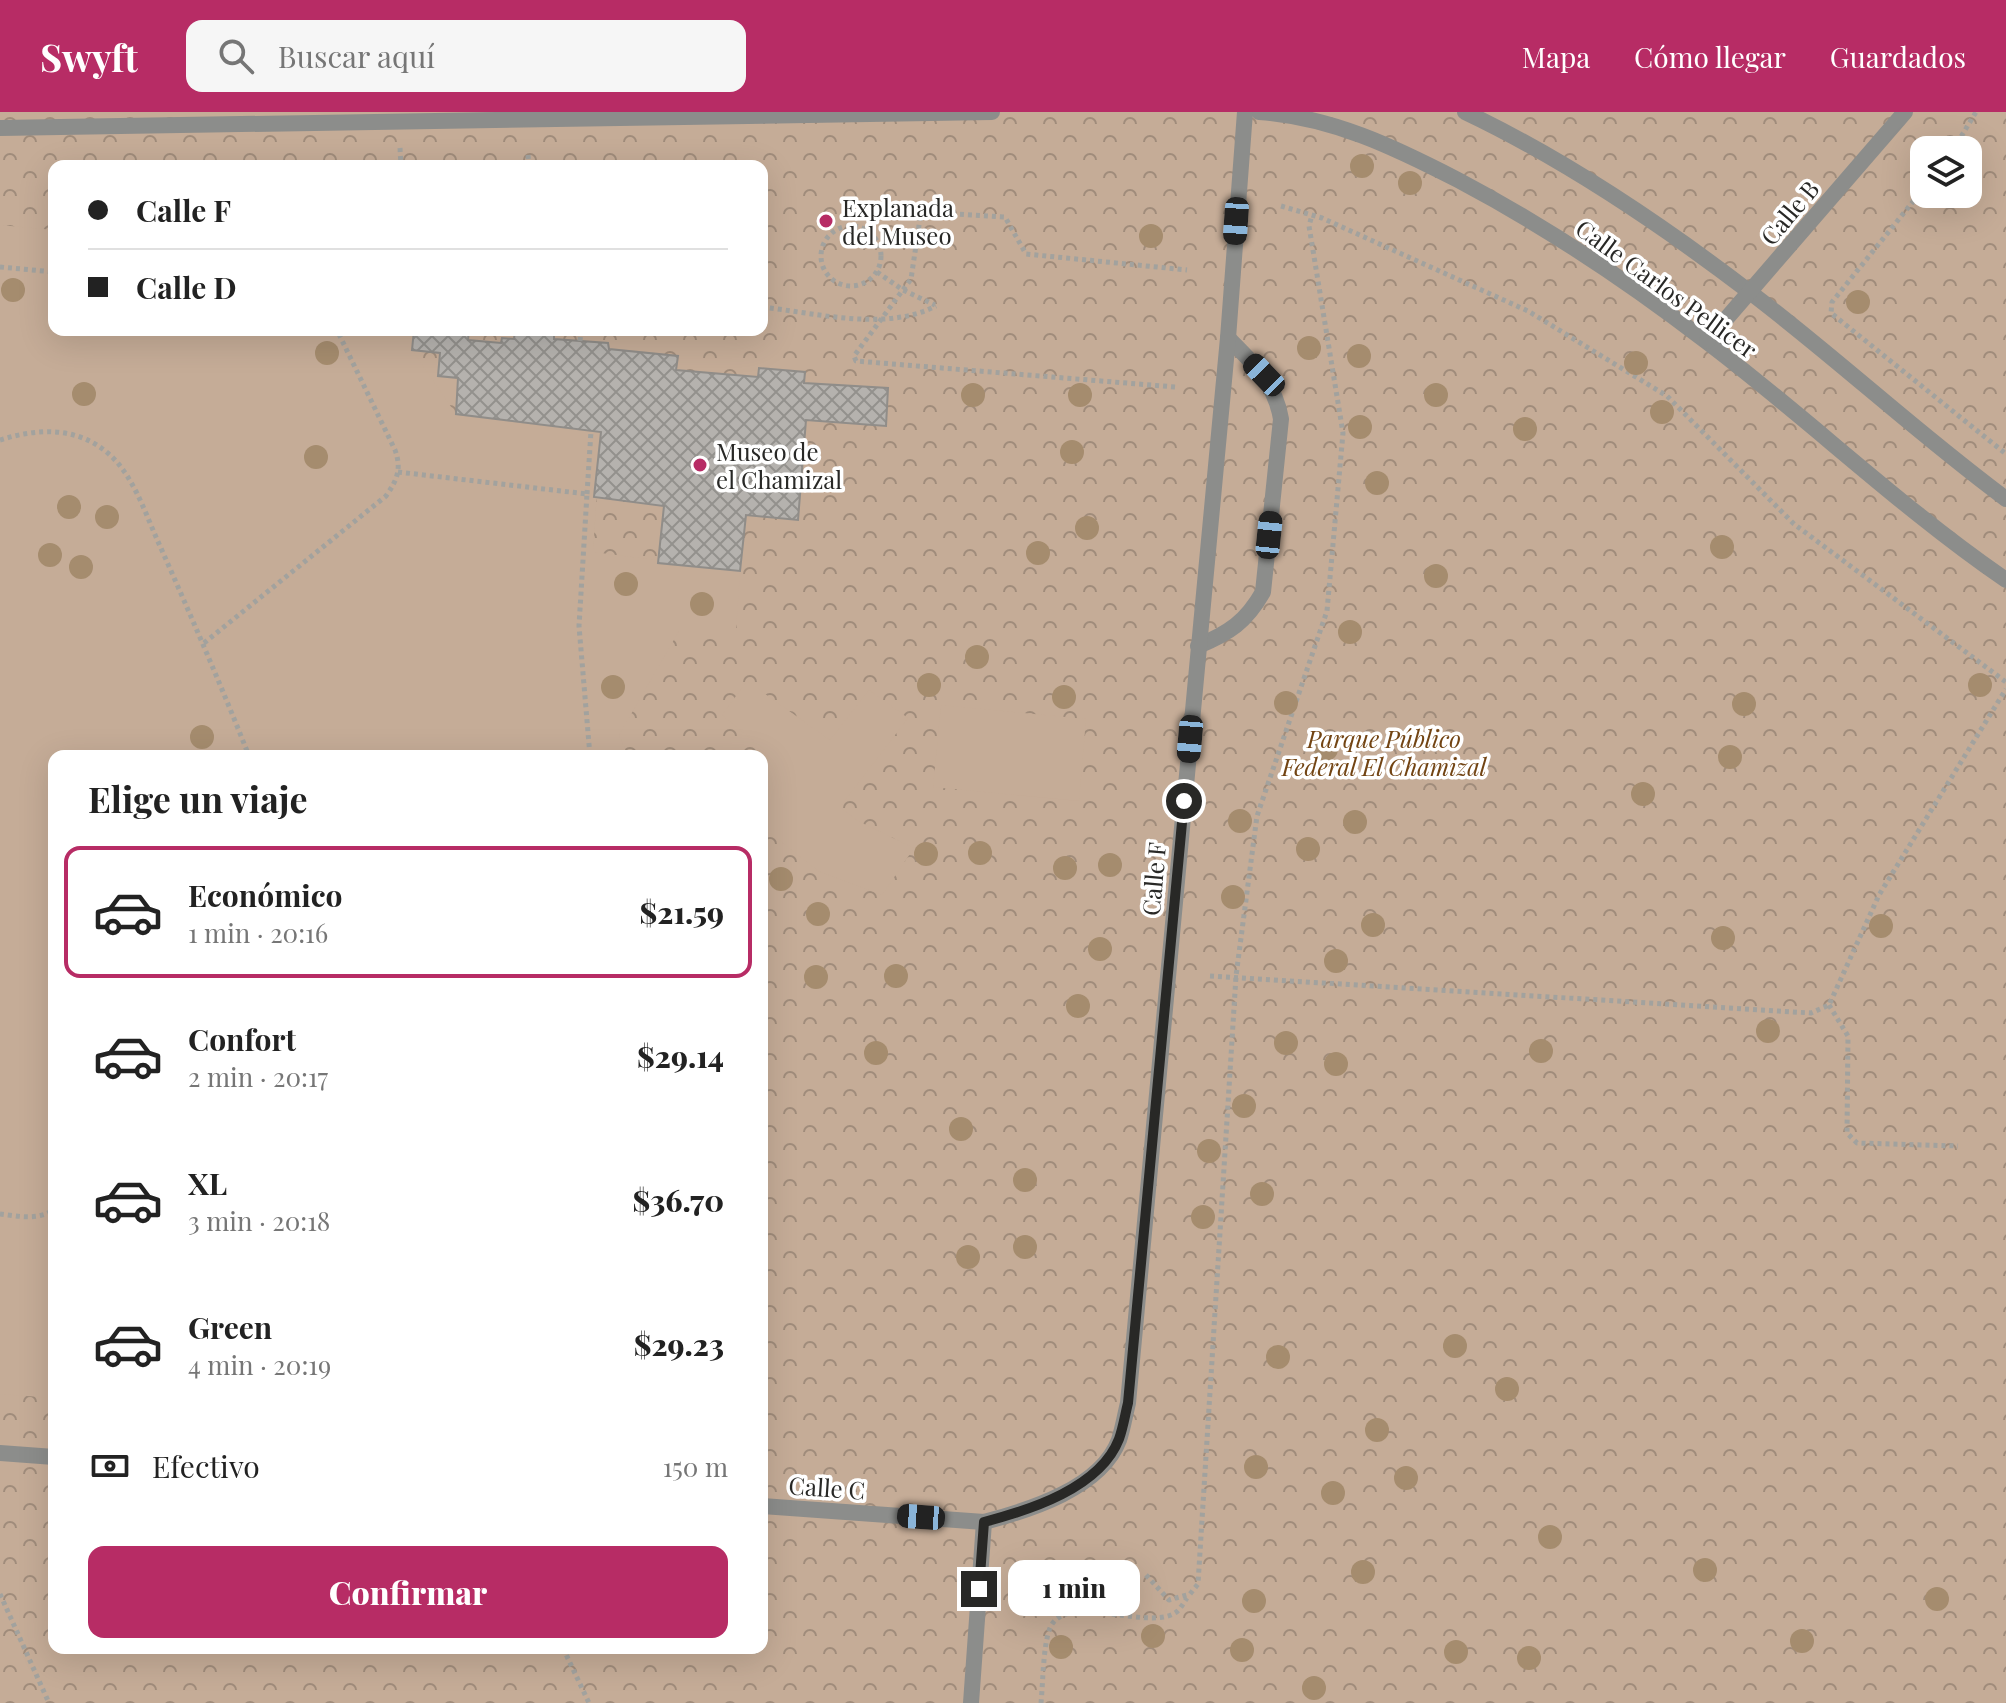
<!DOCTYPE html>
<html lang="es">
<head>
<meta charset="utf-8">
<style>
	:root { --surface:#fff; --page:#f6f6f6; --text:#222; --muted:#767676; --line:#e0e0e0; --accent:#b72c65 }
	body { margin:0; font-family:"Playfair Display",serif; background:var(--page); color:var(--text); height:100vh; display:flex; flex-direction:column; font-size:30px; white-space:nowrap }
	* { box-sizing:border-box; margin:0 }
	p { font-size:26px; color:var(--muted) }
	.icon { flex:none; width:44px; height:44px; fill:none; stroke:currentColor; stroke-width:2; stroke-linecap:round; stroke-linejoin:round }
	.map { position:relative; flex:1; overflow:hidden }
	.drawer { position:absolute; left:48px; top:638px; width:720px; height:904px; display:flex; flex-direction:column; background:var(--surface); border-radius:16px; box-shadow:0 8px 32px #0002 }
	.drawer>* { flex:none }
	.hud { position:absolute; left:48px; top:48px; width:720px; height:176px; border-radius:16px; box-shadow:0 8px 32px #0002; display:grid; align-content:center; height:176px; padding:0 40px; background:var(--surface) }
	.controls { position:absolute; left:1910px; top:24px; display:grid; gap:16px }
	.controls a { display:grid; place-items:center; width:72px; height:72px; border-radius:16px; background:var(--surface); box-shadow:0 8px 32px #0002; font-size:40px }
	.end { position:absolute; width:36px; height:36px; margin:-18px; border:10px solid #282826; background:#fff; box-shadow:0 0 0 4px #fff }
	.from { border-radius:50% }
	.bubble { position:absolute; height:56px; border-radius:16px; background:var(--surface); box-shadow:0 8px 32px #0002; font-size:26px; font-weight:800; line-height:56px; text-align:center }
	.car { position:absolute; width:24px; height:48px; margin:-24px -12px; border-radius:10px; box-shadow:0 0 6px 2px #0007; background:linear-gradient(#222 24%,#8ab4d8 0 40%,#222 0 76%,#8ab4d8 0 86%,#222 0) }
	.hud b { display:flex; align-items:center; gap:28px; height:76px; font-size:30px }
	.hud b+b { border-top:2px solid var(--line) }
	.hud i { width:20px; height:20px; background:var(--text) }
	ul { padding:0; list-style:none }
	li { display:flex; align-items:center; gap:24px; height:132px; margin:0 16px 12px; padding:0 24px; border:4px solid transparent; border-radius:16px }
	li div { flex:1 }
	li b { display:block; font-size:30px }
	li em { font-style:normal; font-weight:800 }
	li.on { border-color:var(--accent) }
	li>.icon { width:72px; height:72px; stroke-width:1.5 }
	h2 { padding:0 40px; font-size:36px; line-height:96px }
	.pay { display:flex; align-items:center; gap:20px; height:88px; padding:0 40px; font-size:30px }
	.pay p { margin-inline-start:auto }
	.primary-button { display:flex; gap:16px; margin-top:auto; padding:16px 40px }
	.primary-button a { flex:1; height:92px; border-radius:16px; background:var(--accent); color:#fff; font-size:32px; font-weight:800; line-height:92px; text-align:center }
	header { display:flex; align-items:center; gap:48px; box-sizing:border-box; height:112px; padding:0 40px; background:var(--accent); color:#fff }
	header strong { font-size:38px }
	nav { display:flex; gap:44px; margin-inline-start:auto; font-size:28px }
	.search { width:560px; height:72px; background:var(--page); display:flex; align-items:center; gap:20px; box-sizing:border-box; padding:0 28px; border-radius:16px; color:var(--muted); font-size:30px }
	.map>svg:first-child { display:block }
</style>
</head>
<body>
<header>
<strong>Swyft</strong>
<div class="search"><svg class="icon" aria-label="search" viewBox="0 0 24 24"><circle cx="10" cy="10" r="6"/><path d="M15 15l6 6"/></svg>Buscar aquí</div>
<nav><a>Mapa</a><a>Cómo llegar</a><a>Guardados</a></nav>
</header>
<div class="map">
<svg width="2006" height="1591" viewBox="0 0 2006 1591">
	<defs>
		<pattern id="park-crowns" width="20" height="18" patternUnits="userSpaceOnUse" patternTransform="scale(2)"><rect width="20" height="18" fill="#c5ac97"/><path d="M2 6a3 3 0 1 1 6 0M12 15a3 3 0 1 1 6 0" fill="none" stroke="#a08c7b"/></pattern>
		<pattern id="building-cross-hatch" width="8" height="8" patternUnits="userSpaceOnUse" patternTransform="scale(2)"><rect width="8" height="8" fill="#b5b2ae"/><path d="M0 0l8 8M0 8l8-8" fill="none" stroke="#93918d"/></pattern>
	</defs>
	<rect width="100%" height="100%" fill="#e3e3de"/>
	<path fill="url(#park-crowns)" fill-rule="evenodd" d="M0,0H2006V1591H0ZM1924,38H1968V82H1924ZM54,54H762V218H54ZM54,644H762V1536H54Z"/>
	<g fill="#c5ac97">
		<polygon points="0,113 54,118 54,218 414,218 412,238 456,302 601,320 593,440 740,459 736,519 679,519 619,623 628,644 54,644 54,1286 0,1282"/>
		<polygon points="747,569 830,628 869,578 908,606 840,695 858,709 914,736 882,783 818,759 765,717 762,720 762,648 767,640 722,603"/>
		<polygon points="941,593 1086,607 1079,689 933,675"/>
	</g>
	<polygon fill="url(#building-cross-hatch)" stroke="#908d89" stroke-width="2" points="414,218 469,218 468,228 501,231 502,226 514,227 515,218 554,218 554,227 608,231 609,237 678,244 676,258 758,265 759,256 805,260 804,271 888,276 886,314 806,308 798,408 746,403 740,459 658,451 664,394 594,385 601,320 456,302 458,266 438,264 440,241 412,238"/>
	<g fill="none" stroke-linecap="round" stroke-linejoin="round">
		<g stroke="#a2a29e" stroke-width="5" stroke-dasharray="4 4" stroke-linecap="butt">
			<polyline points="400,36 401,54"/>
			<polyline points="1953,38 1976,0"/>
			<polyline points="528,43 529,54"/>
			<polyline points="1924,76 1832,190 1831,201 2006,342"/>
			<polyline points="1281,94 1322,106 1528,199 1667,284 1794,412 2006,570"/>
			<circle cx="851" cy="144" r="30"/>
			<polyline points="0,155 54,160"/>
			<polyline points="877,160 903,178 935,193"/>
			<path d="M762,195C817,201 885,220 936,194"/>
			<polyline points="580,229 581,218"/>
			<polyline points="1175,275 856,249 854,244 911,167 921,100 1005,105 1026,142 1187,158"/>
			<path d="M0,328C38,316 78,314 110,343C135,366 146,404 160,434C191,504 221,573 249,644"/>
			<polyline points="398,360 587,382 579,514 590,644"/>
			<polyline points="587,382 591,319"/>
			<path d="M204,531L386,384C397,368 402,357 395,338L337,218"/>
			<polyline points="1210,864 1811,901 1829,893 1879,783 2006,577"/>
			<polyline points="1829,893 1848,924 1847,1021 1857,1031 1958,1034"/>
			<path d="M0,1102C17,1104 40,1109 54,1097"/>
			<polyline points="1146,1463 1169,1488 1190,1482 1198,1472 1236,864 1257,704 1327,499 1343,321 1309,114 1312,103"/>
			<polyline points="0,1482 49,1591"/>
			<polyline points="563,1536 589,1591"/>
			<path d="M1041,1591C1043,1571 1043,1533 1050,1516C1066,1479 1145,1519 1175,1501C1180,1498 1184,1490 1187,1486"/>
		</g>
		<path stroke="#8c8d8b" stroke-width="16" d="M1198,534C1229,521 1246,510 1263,480L1281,307C1275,271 1253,251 1228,226"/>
		<g stroke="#8c8d8b" stroke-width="16">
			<path d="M1259,0C1332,5 1394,35 1458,68C1545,114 1629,170 1707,230C1809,307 1901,396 2006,468"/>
			<path d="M1465,0C1562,46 1666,116 1751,181C1838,247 1918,322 2006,387"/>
			<polyline points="0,16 992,0"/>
			<polyline points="1707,229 1905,0"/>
			<polyline points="0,1341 54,1345"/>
			<path d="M762,1394L984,1410C1030,1398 1101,1376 1119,1328C1123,1316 1125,1303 1128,1291L1228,226L1245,0"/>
			<polyline points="971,1591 984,1410"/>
		</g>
	</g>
	<g fill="#a58c6e">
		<circle cx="1362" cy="54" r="12"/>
		<circle cx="1410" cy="71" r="12"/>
		<circle cx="1151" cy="124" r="12"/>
		<circle cx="13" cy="178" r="12"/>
		<circle cx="1858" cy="190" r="12"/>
		<circle cx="1309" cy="236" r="12"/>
		<circle cx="327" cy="241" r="12"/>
		<circle cx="1359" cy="244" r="12"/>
		<circle cx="1636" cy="251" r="12"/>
		<circle cx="84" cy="282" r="12"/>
		<circle cx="973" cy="283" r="12"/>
		<circle cx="1080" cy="283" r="12"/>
		<circle cx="1436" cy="283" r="12"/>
		<circle cx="1662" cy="300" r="12"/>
		<circle cx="1360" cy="315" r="12"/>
		<circle cx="1525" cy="317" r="12"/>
		<circle cx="1072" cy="340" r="12"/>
		<circle cx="316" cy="345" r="12"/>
		<circle cx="1377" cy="371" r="12"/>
		<circle cx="69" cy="395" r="12"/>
		<circle cx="107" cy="405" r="12"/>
		<circle cx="1087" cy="416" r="12"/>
		<circle cx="1722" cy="435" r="12"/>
		<circle cx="1038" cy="441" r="12"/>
		<circle cx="50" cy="443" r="12"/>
		<circle cx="81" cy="455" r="12"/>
		<circle cx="1436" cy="464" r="12"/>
		<circle cx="626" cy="472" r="12"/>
		<circle cx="702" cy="492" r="12"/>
		<circle cx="1350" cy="520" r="12"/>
		<circle cx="977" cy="545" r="12"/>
		<circle cx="929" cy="573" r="12"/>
		<circle cx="1980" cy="573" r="12"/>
		<circle cx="613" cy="575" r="12"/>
		<circle cx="1064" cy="585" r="12"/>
		<circle cx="1286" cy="591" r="12"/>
		<circle cx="1744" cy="592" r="12"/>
		<circle cx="202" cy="625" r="12"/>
		<circle cx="1326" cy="637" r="12"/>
		<circle cx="1730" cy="645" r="12"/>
		<circle cx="1643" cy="682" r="12"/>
		<circle cx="1240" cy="709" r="12"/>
		<circle cx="1355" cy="710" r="12"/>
		<circle cx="1308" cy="737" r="12"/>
		<circle cx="980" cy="741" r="12"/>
		<circle cx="926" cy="742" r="12"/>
		<circle cx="1110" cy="753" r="12"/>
		<circle cx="1065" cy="756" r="12"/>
		<circle cx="781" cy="767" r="12"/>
		<circle cx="1233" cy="785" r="12"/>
		<circle cx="818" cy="802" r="12"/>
		<circle cx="1373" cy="813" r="12"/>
		<circle cx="1881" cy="814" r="12"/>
		<circle cx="1723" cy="826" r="12"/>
		<circle cx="1100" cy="837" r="12"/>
		<circle cx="1336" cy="849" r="12"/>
		<circle cx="896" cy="864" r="12"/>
		<circle cx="816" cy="865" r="12"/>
		<circle cx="1078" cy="894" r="12"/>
		<circle cx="1768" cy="919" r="12"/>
		<circle cx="1286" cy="931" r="12"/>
		<circle cx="1541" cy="939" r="12"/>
		<circle cx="876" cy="941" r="12"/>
		<circle cx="1336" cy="952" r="12"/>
		<circle cx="1244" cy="994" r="12"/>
		<circle cx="961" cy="1017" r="12"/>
		<circle cx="1209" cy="1039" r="12"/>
		<circle cx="1025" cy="1068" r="12"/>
		<circle cx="1262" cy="1082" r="12"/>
		<circle cx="1203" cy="1105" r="12"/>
		<circle cx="1025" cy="1135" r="12"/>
		<circle cx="968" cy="1145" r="12"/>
		<circle cx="1455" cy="1234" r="12"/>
		<circle cx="1278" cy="1245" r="12"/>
		<circle cx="1507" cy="1277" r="12"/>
		<circle cx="1377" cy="1318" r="12"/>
		<circle cx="1256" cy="1355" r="12"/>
		<circle cx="1406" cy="1366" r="12"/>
		<circle cx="1333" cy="1381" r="12"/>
		<circle cx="1550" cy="1425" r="12"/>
		<circle cx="1705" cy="1458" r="12"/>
		<circle cx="1363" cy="1460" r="12"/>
		<circle cx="1059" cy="1487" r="12"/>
		<circle cx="1937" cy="1487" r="12"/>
		<circle cx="1254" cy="1489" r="12"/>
		<circle cx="1153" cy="1524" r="12"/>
		<circle cx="1802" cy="1529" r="12"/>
		<circle cx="1061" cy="1535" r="12"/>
		<circle cx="1242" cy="1538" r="12"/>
		<circle cx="1456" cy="1540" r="12"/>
		<circle cx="1529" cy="1546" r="12"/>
		<circle cx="1314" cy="1576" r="12"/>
	</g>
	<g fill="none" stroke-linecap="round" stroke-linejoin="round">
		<path stroke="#282826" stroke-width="10" d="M979,1477L984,1410C1030,1398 1100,1376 1119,1327C1123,1316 1125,1303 1128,1291L1184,689"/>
	</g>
	<g fill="#b72c65" stroke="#fff" stroke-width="3">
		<circle cx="826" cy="109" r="8"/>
		<circle cx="700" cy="353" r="8"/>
	</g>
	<g text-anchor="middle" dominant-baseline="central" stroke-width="7" stroke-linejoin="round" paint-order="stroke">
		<g font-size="24" fill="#282826" stroke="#fff" text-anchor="start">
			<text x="842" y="95">Explanada<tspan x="842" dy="28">del Museo</tspan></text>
			<text x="716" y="339">Museo de<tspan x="716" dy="28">el Chamizal</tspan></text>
		</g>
		<g font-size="24" fill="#282826" stroke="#fff">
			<text transform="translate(1789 100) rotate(-50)">Calle B</text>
			<text transform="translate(1667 176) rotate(36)">Calle Carlos Pellicer</text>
			<text transform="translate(1153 767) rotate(-85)">Calle F</text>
			<text transform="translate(827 1375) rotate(4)">Calle C</text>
		</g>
		<g font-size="24" font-style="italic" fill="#724413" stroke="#fff">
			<text x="1384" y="626">Parque Público<tspan x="1384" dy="28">Federal El Chamizal</tspan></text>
		</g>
	</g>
</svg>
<div class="controls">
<a><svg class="icon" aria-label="layers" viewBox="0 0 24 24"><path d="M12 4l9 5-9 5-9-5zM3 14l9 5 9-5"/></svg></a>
</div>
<i class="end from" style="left:1184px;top:689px"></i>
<i class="end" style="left:979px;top:1477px"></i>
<div class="bubble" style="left:1008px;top:1448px;width:132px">1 min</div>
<i class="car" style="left:1236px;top:109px;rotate:184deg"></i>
<i class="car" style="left:1264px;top:263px;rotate:316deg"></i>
<i class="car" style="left:1269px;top:423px;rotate:6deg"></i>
<i class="car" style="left:1190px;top:627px;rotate:185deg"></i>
<i class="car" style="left:921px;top:1405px;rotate:274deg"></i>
<div class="hud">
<b><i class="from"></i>Calle F</b>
<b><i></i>Calle D</b>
</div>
<section class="drawer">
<h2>Elige un viaje</h2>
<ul>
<li class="on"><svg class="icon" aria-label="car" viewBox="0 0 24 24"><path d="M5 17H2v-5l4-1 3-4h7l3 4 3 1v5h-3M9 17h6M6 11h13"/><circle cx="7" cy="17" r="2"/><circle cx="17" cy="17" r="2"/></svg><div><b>Económico</b><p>1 min · 20:16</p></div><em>$21.59</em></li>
<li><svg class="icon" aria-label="car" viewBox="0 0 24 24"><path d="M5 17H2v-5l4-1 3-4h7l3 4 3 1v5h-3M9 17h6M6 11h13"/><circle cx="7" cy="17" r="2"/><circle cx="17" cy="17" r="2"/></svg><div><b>Confort</b><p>2 min · 20:17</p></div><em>$29.14</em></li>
<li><svg class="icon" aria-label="car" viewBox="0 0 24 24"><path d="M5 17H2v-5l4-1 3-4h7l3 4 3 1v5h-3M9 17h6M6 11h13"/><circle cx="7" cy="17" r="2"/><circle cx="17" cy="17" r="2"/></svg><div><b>XL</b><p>3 min · 20:18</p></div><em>$36.70</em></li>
<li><svg class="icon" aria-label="car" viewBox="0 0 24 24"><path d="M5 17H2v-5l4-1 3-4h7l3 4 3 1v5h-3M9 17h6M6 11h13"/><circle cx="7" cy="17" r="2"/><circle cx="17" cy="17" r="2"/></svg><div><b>Green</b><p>4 min · 20:19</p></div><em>$29.23</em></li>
</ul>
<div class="pay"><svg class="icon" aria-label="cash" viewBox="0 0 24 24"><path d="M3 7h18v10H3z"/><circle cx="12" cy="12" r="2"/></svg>Efectivo<p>150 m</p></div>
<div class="primary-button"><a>Confirmar</a></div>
</section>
</div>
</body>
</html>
